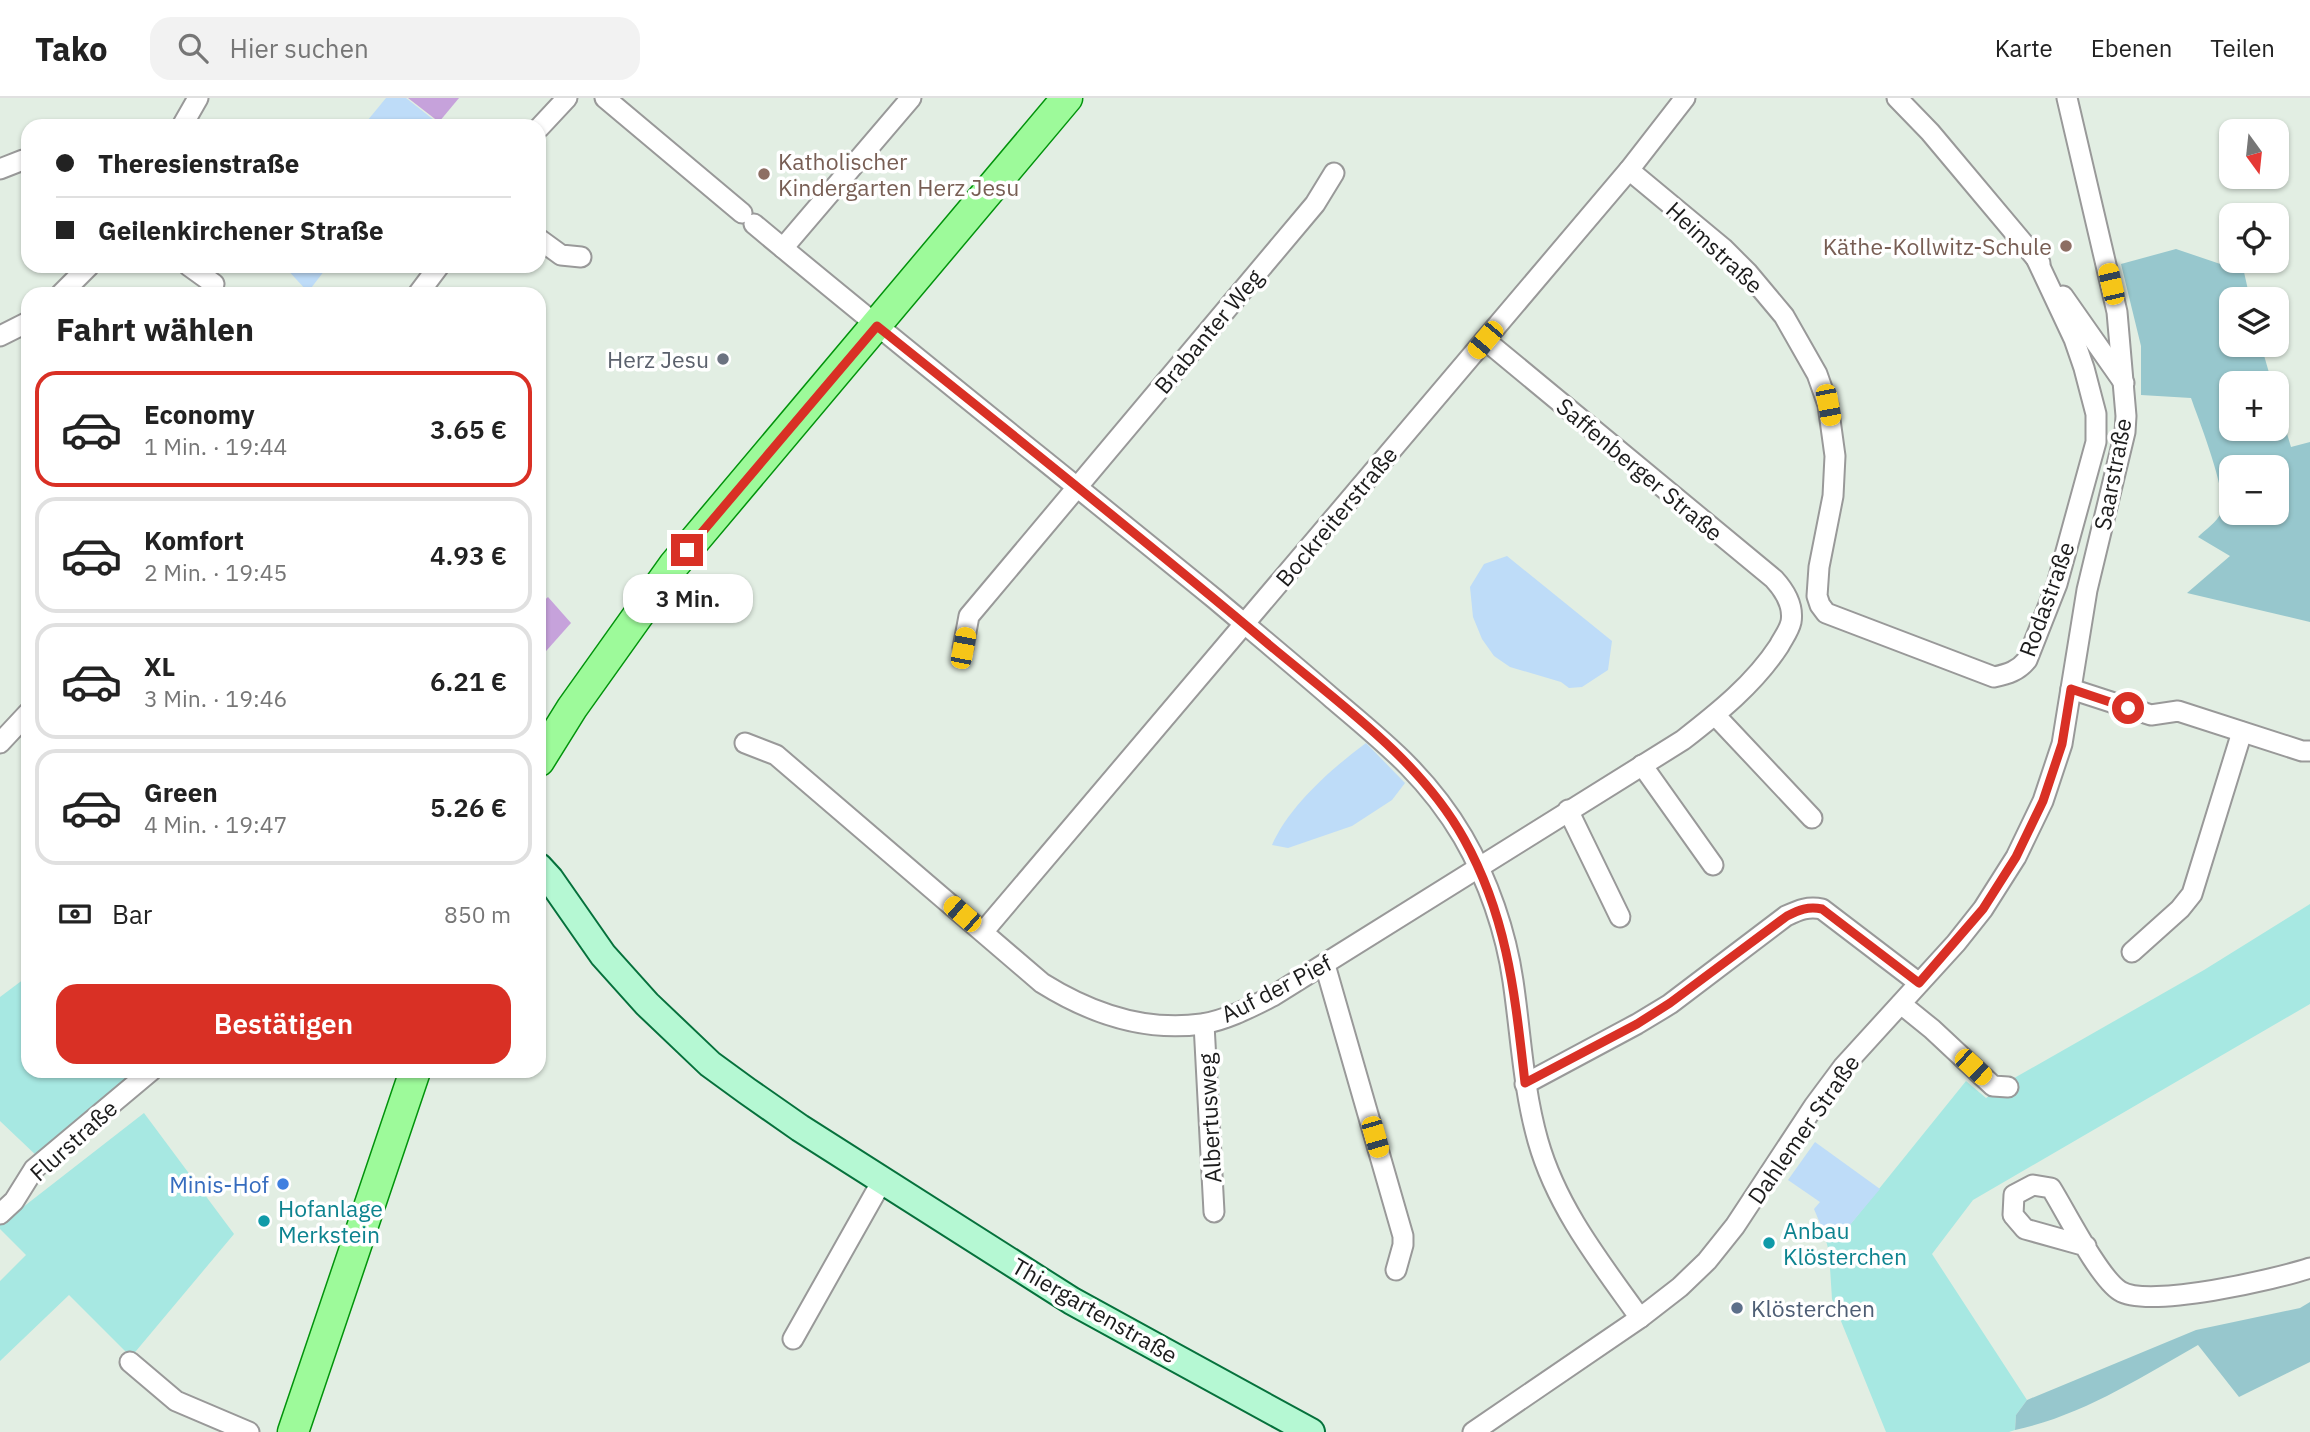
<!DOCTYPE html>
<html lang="de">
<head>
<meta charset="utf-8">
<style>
	:root { --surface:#fff; --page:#f2f2f2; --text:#222; --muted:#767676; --line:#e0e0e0; --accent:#d93025 }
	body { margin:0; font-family:"IBM Plex Sans",sans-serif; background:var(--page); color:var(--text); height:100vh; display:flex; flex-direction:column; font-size:26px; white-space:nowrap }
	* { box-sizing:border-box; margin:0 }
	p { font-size:23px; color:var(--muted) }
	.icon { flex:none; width:38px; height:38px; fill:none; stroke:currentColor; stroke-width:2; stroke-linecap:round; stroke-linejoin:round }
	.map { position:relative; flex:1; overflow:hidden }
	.sheet { position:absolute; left:21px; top:189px; width:525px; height:791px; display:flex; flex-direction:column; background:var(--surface); border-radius:21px; box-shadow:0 2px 5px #0004 }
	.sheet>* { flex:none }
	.hud { position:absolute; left:21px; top:21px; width:525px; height:154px; border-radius:21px; box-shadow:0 2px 5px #0004; display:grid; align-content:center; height:154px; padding:0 35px; background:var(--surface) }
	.needle { width:46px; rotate:165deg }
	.tools { position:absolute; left:2219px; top:21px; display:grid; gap:14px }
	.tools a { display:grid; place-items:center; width:70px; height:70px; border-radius:14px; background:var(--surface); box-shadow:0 2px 5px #0004; font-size:35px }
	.end { position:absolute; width:32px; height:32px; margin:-16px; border:9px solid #d93025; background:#fff; box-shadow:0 0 0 4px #fff }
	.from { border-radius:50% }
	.bubble { position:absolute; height:49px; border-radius:21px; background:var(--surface); box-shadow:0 2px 5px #0004; font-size:23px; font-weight:600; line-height:49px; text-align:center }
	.car { position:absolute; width:21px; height:42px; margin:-21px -10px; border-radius:9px; box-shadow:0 0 5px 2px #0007; background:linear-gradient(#f5c518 24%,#345 0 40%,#f5c518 0 76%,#345 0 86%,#f5c518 0) }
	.hud b { display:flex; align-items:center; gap:24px; height:66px; font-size:26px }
	.hud b+b { border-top:2px solid var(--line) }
	.hud i { width:18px; height:18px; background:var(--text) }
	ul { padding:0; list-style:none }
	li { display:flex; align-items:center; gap:21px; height:116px; margin:0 14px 10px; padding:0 21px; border:4px solid var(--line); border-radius:21px }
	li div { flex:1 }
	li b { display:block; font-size:26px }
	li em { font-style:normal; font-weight:600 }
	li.active { border-color:var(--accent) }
	li>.icon { width:63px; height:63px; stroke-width:1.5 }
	h2 { padding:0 35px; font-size:32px; line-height:84px }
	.pay { display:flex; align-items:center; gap:18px; height:77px; padding:0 35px; font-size:26px }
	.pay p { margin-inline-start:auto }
	.button { display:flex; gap:14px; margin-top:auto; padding:14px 35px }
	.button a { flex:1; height:80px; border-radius:21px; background:var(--accent); color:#fff; font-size:28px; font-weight:600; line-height:80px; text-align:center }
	header { display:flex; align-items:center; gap:42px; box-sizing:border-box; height:98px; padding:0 35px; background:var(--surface); border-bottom:2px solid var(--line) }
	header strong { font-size:33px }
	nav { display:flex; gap:38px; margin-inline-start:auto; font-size:24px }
	.search { width:490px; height:63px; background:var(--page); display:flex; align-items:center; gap:18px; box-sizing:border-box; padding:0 24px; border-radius:21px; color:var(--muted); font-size:26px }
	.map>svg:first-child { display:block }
</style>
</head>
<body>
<header>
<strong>Tako</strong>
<div class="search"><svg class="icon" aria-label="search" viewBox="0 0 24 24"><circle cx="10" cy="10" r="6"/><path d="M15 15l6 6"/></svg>Hier suchen</div>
<nav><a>Karte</a><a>Ebenen</a><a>Teilen</a></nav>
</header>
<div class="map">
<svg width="2310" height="1334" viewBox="0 0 2310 1334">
	<rect width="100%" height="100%" fill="#e2eee3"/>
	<g fill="#a7e8e2">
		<polygon points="2310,806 2310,906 1973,1102 1932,1156 2027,1302 2016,1317 2015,1332 2009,1334 1886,1334 1832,1201 1829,1154 1824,1135 1849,1128 1966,983 1986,1000 2016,979 2204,872"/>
		<polygon points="28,878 28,973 140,973 39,1060 0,1023 0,899"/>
		<polygon points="144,1015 234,1136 131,1259 69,1197 0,1263 0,1183 26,1157 0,1131 0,1127"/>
	</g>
	<g fill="#97c7cd" fill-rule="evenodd">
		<path d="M2176,151L2244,174L2250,201H2231V247H2261L2272,285H2231V331H2277V302L2291,349L2310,344V524L2187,495L2230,458L2198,439C2205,432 2217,424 2221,415C2229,398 2198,320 2191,300L2141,297V248L2121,166ZM2231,369H2277V415H2231Z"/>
		<path d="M2310,1204V1264L2239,1299L2198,1247C2140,1280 2081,1318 2015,1332L2016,1317L2027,1302L2196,1232L2300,1210Z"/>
	</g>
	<g fill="#bedcf8">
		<polygon points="386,0 406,0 439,26 363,28"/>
		<polygon points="284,168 328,168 308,194"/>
		<polygon points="1507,458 1612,543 1608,572 1582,589 1569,590 1561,584 1510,569 1494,558 1482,541 1473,519 1470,489 1484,466"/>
		<path d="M1366,645L1405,685L1392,702L1352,728L1288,750L1272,747C1289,708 1331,671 1366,645Z"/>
		<polygon points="1815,1044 1880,1091 1849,1128 1824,1135 1814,1111 1820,1104 1788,1082"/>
	</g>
	<g fill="#c6a2db">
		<polygon points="408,0 459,0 439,24"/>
		<polygon points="548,499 571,525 539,561 539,507"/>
	</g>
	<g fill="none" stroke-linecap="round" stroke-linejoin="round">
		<g stroke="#999" stroke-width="23">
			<g id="street">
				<polyline points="605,0 742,115"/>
				<polyline points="1897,0 1930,34 2040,165"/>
				<polyline points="182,28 198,0"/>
				<polyline points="539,30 567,0"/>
				<polyline points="0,71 23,62 28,62"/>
				<path d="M1629,72L1723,150L1748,175L1784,218L1817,276L1828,307L1835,358L1833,398L1819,469L1817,498L1820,507L1826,515L1994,579C2008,576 2018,573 2027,562L2057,486L2096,344V316L2084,270L2074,241L2034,156"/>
				<path d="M754,126C906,253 1062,376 1215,501C1254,534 1294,567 1333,601C1385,645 1427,678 1463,739C1488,782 1506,834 1513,883C1521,937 1523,990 1538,1043C1557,1110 1600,1164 1640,1220"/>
				<polyline points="539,141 561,157 581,159"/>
				<polyline points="783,150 911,0"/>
				<polyline points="189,168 214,186"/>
				<polyline points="61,196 89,168"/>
				<polyline points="418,196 439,168"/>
				<polyline points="2063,198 2124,285"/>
				<polyline points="0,238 28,224"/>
				<polyline points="963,550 969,518 1315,106 1334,75"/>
				<polyline points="2071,591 2151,617 2178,613 2302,653 2310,653"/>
				<polyline points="1715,617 1812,720"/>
				<polyline points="0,645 28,615"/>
				<path d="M745,645L776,657L1042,885C1090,915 1145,934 1202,926C1227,922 1251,909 1273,898L1683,642C1719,614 1754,586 1779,548C1783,540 1789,533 1791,524C1794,507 1785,493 1774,481L1485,242"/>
				<polyline points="1642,667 1713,767"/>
				<polyline points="1568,712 1620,819"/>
				<polyline points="983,834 1629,72 1685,0"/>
				<polyline points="2132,854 2180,811 2192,796 2242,634"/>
				<polyline points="1325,867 1403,1138 1403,1147 1396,1172"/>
				<polyline points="1901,906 1932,931 1993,988 2008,989"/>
				<polyline points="1204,926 1214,1114"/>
				<path d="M1525,986L1637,926L1670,906L1786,818C1799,812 1808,808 1822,811L1919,885"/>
				<polyline points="0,1116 14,1103 34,1071 151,973"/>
				<path d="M2086,1148L2025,1131L2013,1117L2014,1097L2033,1087L2051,1090C2066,1114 2099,1180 2120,1193C2148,1211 2277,1181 2310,1170"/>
				<polyline points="793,1241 882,1083"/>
				<polyline points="130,1264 176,1303 249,1334"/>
				<polyline points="1473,1334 1640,1220 1680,1189 1707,1163 1735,1128 1814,1008 1843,969 1956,845 1983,811 2016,759 2043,703 2062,646 2087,492 2125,334 2126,318 2117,214 2067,0"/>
			</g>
		</g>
		<g stroke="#06713c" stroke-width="30">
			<polyline id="secondary" points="539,769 550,781 603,857 647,906 710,966 747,993 800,1030 1072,1203 1311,1334"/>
		</g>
		<g stroke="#02930c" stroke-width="33">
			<g id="primary">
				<polyline points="539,663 572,610 674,467 1067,0"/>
				<polyline points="293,1334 415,973"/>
			</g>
		</g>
		<use href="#street" stroke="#fff" stroke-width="19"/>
		<use href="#secondary" stroke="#b5f8d3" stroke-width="26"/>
		<use href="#primary" stroke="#9dfa9a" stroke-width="30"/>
	</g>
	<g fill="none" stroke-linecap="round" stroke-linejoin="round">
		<path stroke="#d93025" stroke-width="9" d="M687,452L877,228C1008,333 1139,437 1267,545C1336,603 1420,661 1464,741C1508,820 1515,898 1525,985L1637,926L1670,905L1787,818C1799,812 1808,808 1822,811L1919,885L1983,811L2016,759L2043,703L2062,646L2071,591L2128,610"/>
	</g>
	<g fill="#8d6e63" stroke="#fff" stroke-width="2.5">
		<circle cx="764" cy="76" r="7"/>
		<circle cx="2066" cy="148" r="7"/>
	</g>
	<circle fill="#6b7280" stroke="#fff" stroke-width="2.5" cx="723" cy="261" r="7"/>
	<circle fill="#3f7fe0" stroke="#fff" stroke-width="2.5" cx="283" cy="1086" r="7"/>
	<g fill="#0f9aa8" stroke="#fff" stroke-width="2.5">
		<circle cx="264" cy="1123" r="7"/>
		<circle cx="1769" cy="1145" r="7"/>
	</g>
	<circle fill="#5c6f8a" stroke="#fff" stroke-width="2.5" cx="1737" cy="1210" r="7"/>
	<g text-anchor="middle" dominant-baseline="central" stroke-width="7" stroke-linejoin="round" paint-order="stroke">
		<g font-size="23" fill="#785e54" stroke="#fff" text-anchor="start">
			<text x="778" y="63">Katholischer<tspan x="778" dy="26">Kindergarten Herz Jesu</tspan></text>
			<text x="2052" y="148" text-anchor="end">Käthe-Kollwitz-Schule</text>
		</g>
		<g font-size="23" fill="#1c1c1c" stroke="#fff">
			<text transform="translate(1715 149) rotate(43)">Heimstraße</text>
			<text transform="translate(1208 233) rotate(-50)">Brabanter Weg</text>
			<text transform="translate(1640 371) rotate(40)">Saffenberger Straße</text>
			<text transform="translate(2112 376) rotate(-79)">Saarstraße</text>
			<text transform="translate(1336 418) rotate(-50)">Bockreiterstraße</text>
			<text transform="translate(2046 501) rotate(-70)">Rodastraße</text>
			<text transform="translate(1276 890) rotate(-27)">Auf der Pief</text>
			<text transform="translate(1209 1020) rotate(-93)">Albertusweg</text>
			<text transform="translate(1803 1031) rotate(-55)">Dahlemer Straße</text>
			<text transform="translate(73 1042) rotate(-42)">Flurstraße</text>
			<text transform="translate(1095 1212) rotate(30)">Thiergartenstraße</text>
		</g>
		<g font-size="23" fill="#5b616d" stroke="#fff" text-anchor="end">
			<text x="709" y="261">Herz Jesu</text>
		</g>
		<g font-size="23" fill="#366cbe" stroke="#fff" text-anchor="end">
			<text x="269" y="1086">Minis-Hof</text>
		</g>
		<g font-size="23" fill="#0d838f" stroke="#fff" text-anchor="start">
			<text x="278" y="1110">Hofanlage<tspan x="278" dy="26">Merkstein</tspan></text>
			<text x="1783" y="1132">Anbau<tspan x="1783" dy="26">Klösterchen</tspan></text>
		</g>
		<g font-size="23" fill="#4e5e75" stroke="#fff" text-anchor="start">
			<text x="1751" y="1210">Klösterchen</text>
		</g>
	</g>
</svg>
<div class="tools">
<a><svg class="needle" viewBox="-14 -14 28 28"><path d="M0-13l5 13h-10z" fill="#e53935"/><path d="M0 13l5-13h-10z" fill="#767676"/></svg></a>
<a><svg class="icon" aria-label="locate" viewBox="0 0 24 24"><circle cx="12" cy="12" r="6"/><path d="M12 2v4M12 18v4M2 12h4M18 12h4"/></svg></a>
<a><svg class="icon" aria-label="layers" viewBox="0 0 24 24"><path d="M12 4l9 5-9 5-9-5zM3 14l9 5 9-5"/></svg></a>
<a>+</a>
<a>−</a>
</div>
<i class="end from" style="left:2128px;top:610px"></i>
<i class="end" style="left:687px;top:452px"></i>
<div class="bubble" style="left:623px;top:476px;width:130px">3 Min.</div>
<i class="car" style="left:2111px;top:186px;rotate:347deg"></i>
<i class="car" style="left:1485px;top:242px;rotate:220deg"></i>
<i class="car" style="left:1828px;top:307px;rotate:169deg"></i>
<i class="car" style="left:963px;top:550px;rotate:11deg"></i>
<i class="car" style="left:962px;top:816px;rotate:311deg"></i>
<i class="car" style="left:1973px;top:969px;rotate:133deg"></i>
<i class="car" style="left:1375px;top:1039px;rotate:164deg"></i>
<div class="hud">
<b><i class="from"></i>Theresienstraße</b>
<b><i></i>Geilenkirchener Straße</b>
</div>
<section class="sheet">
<h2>Fahrt wählen</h2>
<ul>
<li class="active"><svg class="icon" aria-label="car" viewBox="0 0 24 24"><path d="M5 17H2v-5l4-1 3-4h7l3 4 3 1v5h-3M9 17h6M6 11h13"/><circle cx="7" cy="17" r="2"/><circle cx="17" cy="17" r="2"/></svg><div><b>Economy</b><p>1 Min. · 19:44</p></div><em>3.65 €</em></li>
<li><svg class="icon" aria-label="car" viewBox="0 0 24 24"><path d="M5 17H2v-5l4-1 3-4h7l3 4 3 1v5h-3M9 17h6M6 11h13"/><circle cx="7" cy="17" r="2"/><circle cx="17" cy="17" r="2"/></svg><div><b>Komfort</b><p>2 Min. · 19:45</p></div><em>4.93 €</em></li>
<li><svg class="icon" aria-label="car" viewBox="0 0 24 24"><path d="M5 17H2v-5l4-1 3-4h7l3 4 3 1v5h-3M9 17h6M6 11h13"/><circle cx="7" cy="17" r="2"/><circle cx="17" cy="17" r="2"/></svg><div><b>XL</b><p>3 Min. · 19:46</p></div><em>6.21 €</em></li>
<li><svg class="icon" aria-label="car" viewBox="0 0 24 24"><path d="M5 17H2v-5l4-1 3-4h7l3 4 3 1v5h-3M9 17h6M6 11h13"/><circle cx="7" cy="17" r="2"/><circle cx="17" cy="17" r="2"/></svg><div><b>Green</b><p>4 Min. · 19:47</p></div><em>5.26 €</em></li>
</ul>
<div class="pay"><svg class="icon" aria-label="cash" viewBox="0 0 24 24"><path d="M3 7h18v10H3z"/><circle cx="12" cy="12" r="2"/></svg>Bar<p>850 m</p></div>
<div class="button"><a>Bestätigen</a></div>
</section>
</div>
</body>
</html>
